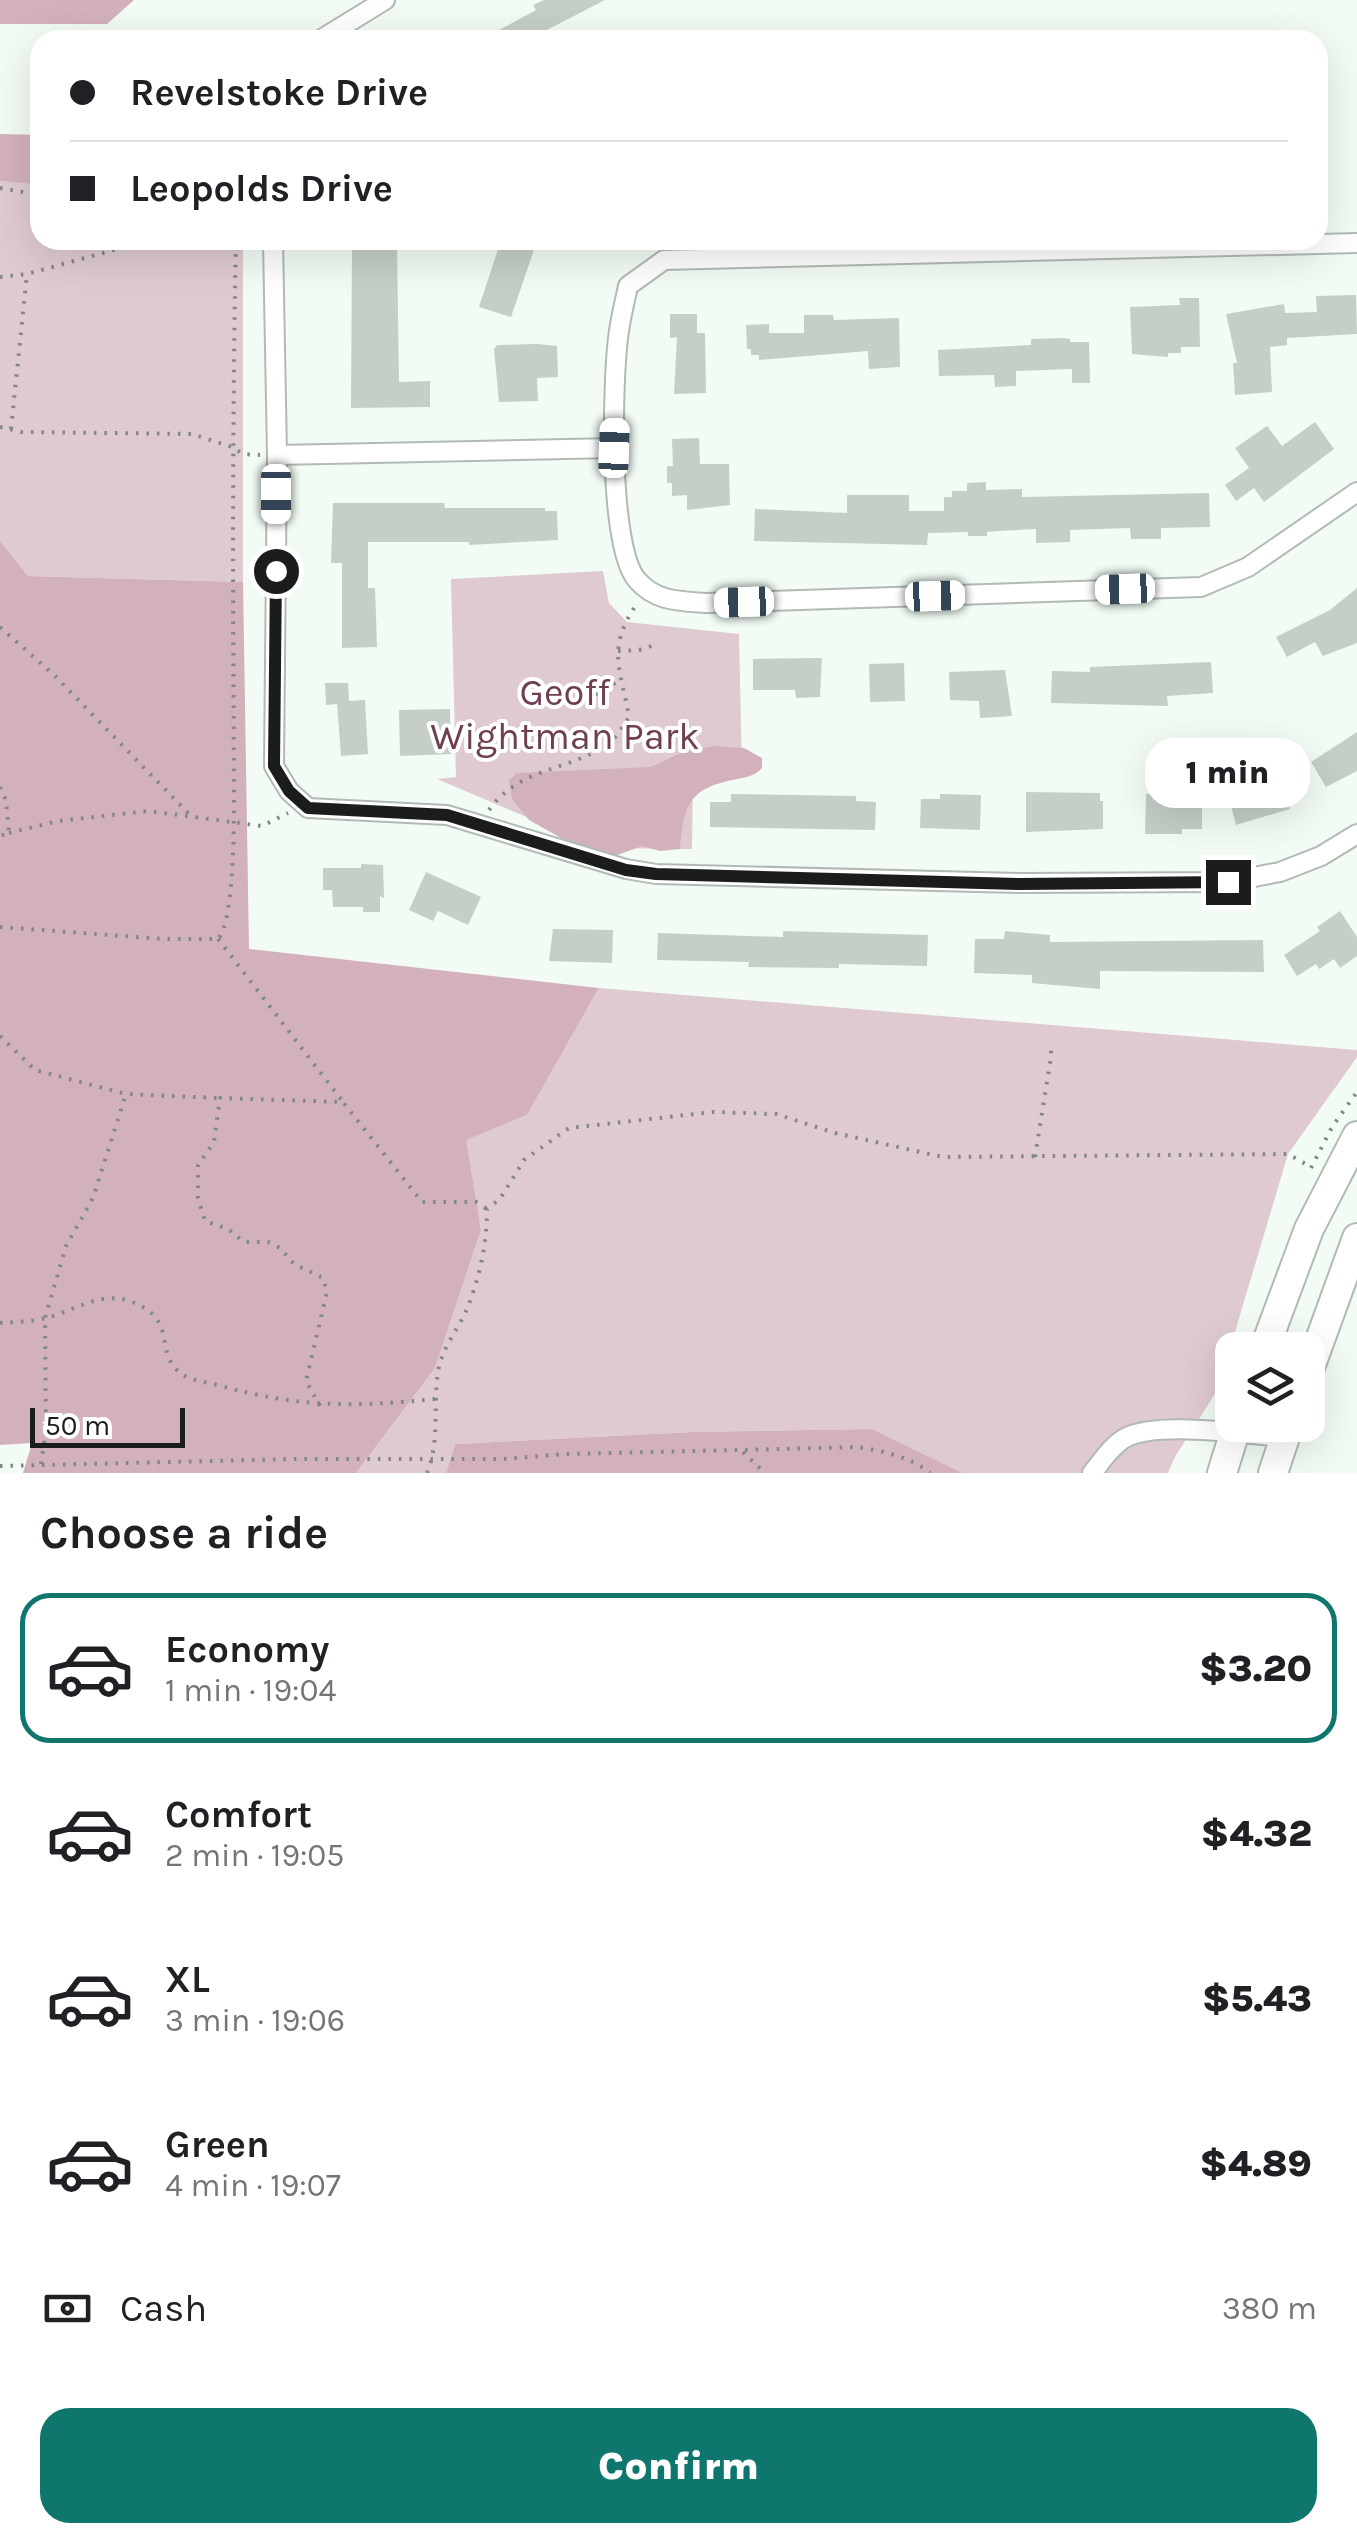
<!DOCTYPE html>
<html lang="en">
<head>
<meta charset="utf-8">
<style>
	:root { --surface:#fff; --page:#f6f6f6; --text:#202124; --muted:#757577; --line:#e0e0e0; --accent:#0f766e }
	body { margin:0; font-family:Karla,sans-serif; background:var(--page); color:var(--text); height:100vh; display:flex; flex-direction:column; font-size:38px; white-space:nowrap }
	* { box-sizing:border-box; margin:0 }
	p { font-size:32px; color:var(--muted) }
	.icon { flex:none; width:55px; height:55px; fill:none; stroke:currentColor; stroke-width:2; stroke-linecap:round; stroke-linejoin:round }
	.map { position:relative; height:1473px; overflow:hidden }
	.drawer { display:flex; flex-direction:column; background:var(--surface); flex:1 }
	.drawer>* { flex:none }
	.top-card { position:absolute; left:30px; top:30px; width:1298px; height:220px; border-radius:30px; box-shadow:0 10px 40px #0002; display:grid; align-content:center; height:220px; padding:0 40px; background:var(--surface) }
	.controls { position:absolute; left:1215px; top:1332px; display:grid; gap:20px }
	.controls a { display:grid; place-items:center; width:110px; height:110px; border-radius:20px; background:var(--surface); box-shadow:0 10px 40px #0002; font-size:50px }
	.scale { position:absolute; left:30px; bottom:25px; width:155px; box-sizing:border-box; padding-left:10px; border:5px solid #1a1d1b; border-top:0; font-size:28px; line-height:35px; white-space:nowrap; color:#1a1d1b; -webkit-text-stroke:8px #fff; paint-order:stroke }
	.end { position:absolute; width:45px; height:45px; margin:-22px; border:12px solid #1a1d1b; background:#fff; box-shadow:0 0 0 5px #fff }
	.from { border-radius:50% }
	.bubble { position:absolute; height:70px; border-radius:30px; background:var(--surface); box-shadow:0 10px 40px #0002; font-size:32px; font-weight:800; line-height:70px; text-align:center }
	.car { position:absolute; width:30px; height:60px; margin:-30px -15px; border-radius:12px; box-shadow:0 0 8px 2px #0007; background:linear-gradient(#fff 24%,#345 0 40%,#fff 0 76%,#345 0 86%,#fff 0) }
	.top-card b { display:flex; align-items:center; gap:35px; height:95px; font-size:38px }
	.top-card b+b { border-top:2px solid var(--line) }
	.top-card i { width:25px; height:25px; background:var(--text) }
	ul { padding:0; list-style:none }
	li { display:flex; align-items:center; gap:30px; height:150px; margin:0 20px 15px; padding:0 20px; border:5px solid transparent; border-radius:30px }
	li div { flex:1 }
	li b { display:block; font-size:38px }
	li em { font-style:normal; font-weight:800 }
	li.current { border-color:var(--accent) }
	li>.icon { width:90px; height:90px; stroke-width:1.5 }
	h2 { padding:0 40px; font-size:45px; line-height:120px }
	.pay { display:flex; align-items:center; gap:25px; height:110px; padding:0 40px; font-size:38px }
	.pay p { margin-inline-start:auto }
	.primary-button { display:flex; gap:20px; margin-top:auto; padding:20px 40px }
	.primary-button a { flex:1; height:115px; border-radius:30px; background:var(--accent); color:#fff; font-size:40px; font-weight:800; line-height:115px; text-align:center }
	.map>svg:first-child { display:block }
</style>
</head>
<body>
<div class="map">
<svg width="1357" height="1473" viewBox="0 0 1357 1473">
	<rect width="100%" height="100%" fill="#f2fcf5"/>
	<g fill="#dfcad1">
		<polygon points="0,181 40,185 40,240 243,240 243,582 28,576 0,541"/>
		<polygon points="603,571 609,603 627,622 739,634 742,772 693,773 692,849 599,848 437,779 456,777 451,579"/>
		<polygon points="599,988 1357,1050 1357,1057 1288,1154 1218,1389 1175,1457 1168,1473 963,1473 872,1429 693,1432 455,1444 446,1473 356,1473 435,1368 481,1230 465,1140 527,1115"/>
	</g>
	<g fill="#d2b1bd">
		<polygon points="0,0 134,0 107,24 0,24"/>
		<polygon points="0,134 40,135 40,185 0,181"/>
		<polygon points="0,541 28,576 243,582 249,949 599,988 527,1115 466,1140 481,1230 435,1368 356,1473 23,1473 32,1443 0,1445"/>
		<path d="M714,746L744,748L762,758V768C754,777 745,777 733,780C688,789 684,806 680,849L660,851L642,846L615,856H605L570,843L529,820L512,799L509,780L517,773L651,767L685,751Z"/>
		<polygon points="872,1429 963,1473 446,1473 455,1444 693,1432"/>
	</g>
	<g fill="#c5cec7">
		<polygon points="544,0 605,0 537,35 540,40 481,40 536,10 533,5"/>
		<polygon points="501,240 514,240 535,247 511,317 479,307"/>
		<polygon points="397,245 399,382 430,381 430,407 351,408 352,246"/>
		<polygon points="1356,295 1357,334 1287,338 1287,345 1270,347 1272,392 1235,395 1233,363 1237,363 1226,314 1284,304 1285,313 1317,312 1316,296"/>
		<polygon points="1179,298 1199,298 1200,347 1181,347 1181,353 1168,353 1168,357 1132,354 1130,307 1180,305"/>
		<polygon points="670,314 697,314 697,333 705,333 706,393 674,394 677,337 670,338"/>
		<polygon points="804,315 833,315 834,320 899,318 900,367 869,369 868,351 759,360 759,355 751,355 751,349 747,349 746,325 769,324 769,333 804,333"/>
		<polygon points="1060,338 1070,339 1070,342 1089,342 1090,383 1072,383 1072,369 1016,371 1016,386 995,387 994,375 939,376 938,350 1031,345 1031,339"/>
		<polygon points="537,344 557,346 558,377 537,378 538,401 499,402 494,349 497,345"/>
		<polygon points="1315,422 1334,449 1264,502 1254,488 1236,501 1225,485 1249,468 1235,448 1267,426 1282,446"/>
		<polygon points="699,438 700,464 729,464 730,505 687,510 687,495 672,496 672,483 667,483 667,466 673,466 672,439"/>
		<polygon points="986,482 986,490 1022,489 1022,497 1209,493 1210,527 1161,528 1161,539 1131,539 1130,528 1070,530 1070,542 1036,543 1036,529 998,531 987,532 987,536 968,536 968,532 928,533 927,545 754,541 755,509 847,513 847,495 909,495 909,511 944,511 944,497 952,497 952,491 967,491 967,483"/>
		<polygon points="333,503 444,503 445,508 545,508 545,511 557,511 558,540 469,545 469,542 368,542 368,588 375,588 377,647 342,648 342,563 331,563"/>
		<polygon points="1357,588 1357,643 1323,656 1315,642 1287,657 1276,637 1330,610"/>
		<polygon points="822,658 820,697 796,698 795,690 753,690 753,659"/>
		<polygon points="1211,662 1213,693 1167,696 1168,706 1051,703 1052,671 1090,672 1090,667"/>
		<polygon points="904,663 905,701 870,702 869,664"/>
		<polygon points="1005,670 1012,716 980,718 979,701 950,700 949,672"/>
		<polygon points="325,683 348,683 349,701 365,700 368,754 341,756 337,704 326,705"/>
		<polygon points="450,709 451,754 400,756 399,710"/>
		<polygon points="1357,732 1357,771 1326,787 1311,762"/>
		<polygon points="1280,770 1290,809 1236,825 1227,790 1251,783 1250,779"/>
		<polygon points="1026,792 1100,793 1100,801 1103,801 1103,829 1026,832"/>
		<polygon points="731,794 856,796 856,801 876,802 875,830 710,827 710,802 731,802"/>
		<polygon points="940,794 981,795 980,830 920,828 921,799 940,799"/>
		<polygon points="1146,794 1202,794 1202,829 1182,829 1182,834 1145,834"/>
		<polygon points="361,864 383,865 384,898 380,896 380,912 363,912 363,907 333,907 332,890 323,890 323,868 361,868"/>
		<polygon points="426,872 481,897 468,925 438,911 433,921 409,910"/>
		<polygon points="1340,911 1357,937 1357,956 1340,968 1334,959 1319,969 1316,964 1297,976 1284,955 1320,931 1317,927"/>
		<polygon points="553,929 613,930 612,963 549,961"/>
		<polygon points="783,931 928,935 927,966 839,964 839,968 748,967 749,962 657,960 658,933 783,937"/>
		<polygon points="1005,931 1050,935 1050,942 1263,940 1264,972 1100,971 1100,989 1032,983 1032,975 974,973 975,939 1004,939"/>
	</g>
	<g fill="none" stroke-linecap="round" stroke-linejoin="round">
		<g stroke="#b1bab4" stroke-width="22">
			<g id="minor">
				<polyline points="320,40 385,0"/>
				<polyline points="273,240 277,455 274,766 289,791 308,808 447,815 626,869 656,874 1019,883 1228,882 1280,872 1321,856 1357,834"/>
				<path d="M1357,243L664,260L628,286C625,301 621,316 619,331C612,377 608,547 637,580C656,602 680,601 706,603L1201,587L1248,567L1357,492"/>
				<polyline points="277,455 614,448"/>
				<path d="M1092,1473C1102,1461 1111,1446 1125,1438C1158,1420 1246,1435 1285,1437"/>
			</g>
		</g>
		<g stroke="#b1bab4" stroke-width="32">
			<g id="primary">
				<polyline points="1264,1350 1309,1229 1357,1136"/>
				<polyline points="1308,1373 1357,1238"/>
				<polyline points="1222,1473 1237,1425"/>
				<polyline points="1273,1473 1289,1425"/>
			</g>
		</g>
		<g stroke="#818783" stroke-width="4" stroke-dasharray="2.5 8" stroke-linecap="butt">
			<polyline points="0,188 40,195"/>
			<polyline points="0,277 27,274 150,240"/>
			<polyline points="0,427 22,432 192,434 232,447 243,454 260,455"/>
			<polyline points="11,429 27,274"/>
			<polyline points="0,627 55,676 189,814"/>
			<polyline points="618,651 639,650 658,644"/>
			<polyline points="575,700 591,697 620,680"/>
			<polyline points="0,787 6,800 9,833 0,836"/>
			<path d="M489,810C521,765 571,772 610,742C618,736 624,725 629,717C621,669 606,650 636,605"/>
			<polyline points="9,833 58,821 148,811 262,826 288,813"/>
			<path d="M0,927L164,939H218C234,922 234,825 234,797C233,611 232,426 236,240"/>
			<polyline points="218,939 343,1102"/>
			<polyline points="0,1036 35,1070 126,1094 218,1098"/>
			<polyline points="1035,1157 1051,1057 1051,1044"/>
			<polyline points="1311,1168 1332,1127 1357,1092"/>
			<path d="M0,1323C15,1322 31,1322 46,1318C71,1312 99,1292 126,1300C178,1316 155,1347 176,1369C187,1381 203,1381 217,1385C301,1408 351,1407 436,1399"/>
			<polyline points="1226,1402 1232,1382"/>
			<polyline points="320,1406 306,1381 327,1292 323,1278 294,1264 280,1248 268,1242 244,1242 228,1229 205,1221 198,1198 198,1165 214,1142 220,1098 343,1102 422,1202 476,1202 487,1209"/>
			<polyline points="743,1452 765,1473"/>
			<polyline points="41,1464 46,1430 45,1318 66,1246 93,1198 126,1094"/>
			<path d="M0,1466L292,1459H504L564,1454L858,1447C883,1451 911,1457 930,1473"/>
			<path d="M427,1473C440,1442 433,1405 438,1372C442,1345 462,1326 470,1301C481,1271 487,1241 487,1209L500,1199L524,1160L569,1128L713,1112L776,1114L835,1133L943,1157L1288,1154L1311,1167"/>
		</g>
		<use href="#minor" stroke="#fff" stroke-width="18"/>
		<use href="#primary" stroke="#fff" stroke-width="28"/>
	</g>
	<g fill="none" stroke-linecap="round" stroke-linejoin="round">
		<polyline stroke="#1a1d1b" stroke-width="12" points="276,571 274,766 289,791 308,808 447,815 626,870 656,874 1019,884 1228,882"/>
	</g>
	<g text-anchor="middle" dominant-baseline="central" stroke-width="8" stroke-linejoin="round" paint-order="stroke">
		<g font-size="38" fill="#6e3e52" stroke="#fff">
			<text x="565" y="692">Geoff<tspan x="565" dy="44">Wightman Park</tspan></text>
		</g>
	</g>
</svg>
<div class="controls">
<a><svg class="icon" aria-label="layers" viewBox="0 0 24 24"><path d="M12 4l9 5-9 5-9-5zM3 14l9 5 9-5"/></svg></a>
</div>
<div class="scale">50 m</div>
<i class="end from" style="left:276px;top:571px"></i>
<i class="end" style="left:1228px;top:882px"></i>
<div class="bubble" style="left:1145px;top:738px;width:165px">1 min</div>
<i class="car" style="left:614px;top:448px;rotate:2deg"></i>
<i class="car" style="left:276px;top:494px;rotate:180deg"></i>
<i class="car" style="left:1125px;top:589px;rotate:268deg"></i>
<i class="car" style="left:935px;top:596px;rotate:88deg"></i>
<i class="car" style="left:744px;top:602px;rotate:268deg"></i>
<div class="top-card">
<b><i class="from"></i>Revelstoke Drive</b>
<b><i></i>Leopolds Drive</b>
</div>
</div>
<section class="drawer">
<h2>Choose a ride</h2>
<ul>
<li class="current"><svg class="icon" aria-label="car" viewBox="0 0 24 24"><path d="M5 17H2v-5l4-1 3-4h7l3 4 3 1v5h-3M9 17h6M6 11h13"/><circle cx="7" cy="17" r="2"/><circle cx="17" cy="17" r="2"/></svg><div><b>Economy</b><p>1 min · 19:04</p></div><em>$3.20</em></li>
<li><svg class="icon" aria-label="car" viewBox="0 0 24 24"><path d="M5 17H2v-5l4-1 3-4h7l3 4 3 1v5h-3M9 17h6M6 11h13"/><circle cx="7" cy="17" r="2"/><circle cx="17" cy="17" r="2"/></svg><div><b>Comfort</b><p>2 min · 19:05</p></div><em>$4.32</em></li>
<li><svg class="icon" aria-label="car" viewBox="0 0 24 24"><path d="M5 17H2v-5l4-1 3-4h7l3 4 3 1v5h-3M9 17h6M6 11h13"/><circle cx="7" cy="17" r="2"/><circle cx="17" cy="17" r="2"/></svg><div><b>XL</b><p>3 min · 19:06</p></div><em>$5.43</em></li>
<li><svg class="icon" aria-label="car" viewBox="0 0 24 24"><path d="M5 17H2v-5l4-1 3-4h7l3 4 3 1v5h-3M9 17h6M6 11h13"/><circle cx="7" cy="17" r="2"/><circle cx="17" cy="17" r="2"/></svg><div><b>Green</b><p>4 min · 19:07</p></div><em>$4.89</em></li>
</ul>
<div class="pay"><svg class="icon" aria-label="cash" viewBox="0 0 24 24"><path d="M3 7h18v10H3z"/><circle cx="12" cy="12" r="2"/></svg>Cash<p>380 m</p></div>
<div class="primary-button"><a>Confirm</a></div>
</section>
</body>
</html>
